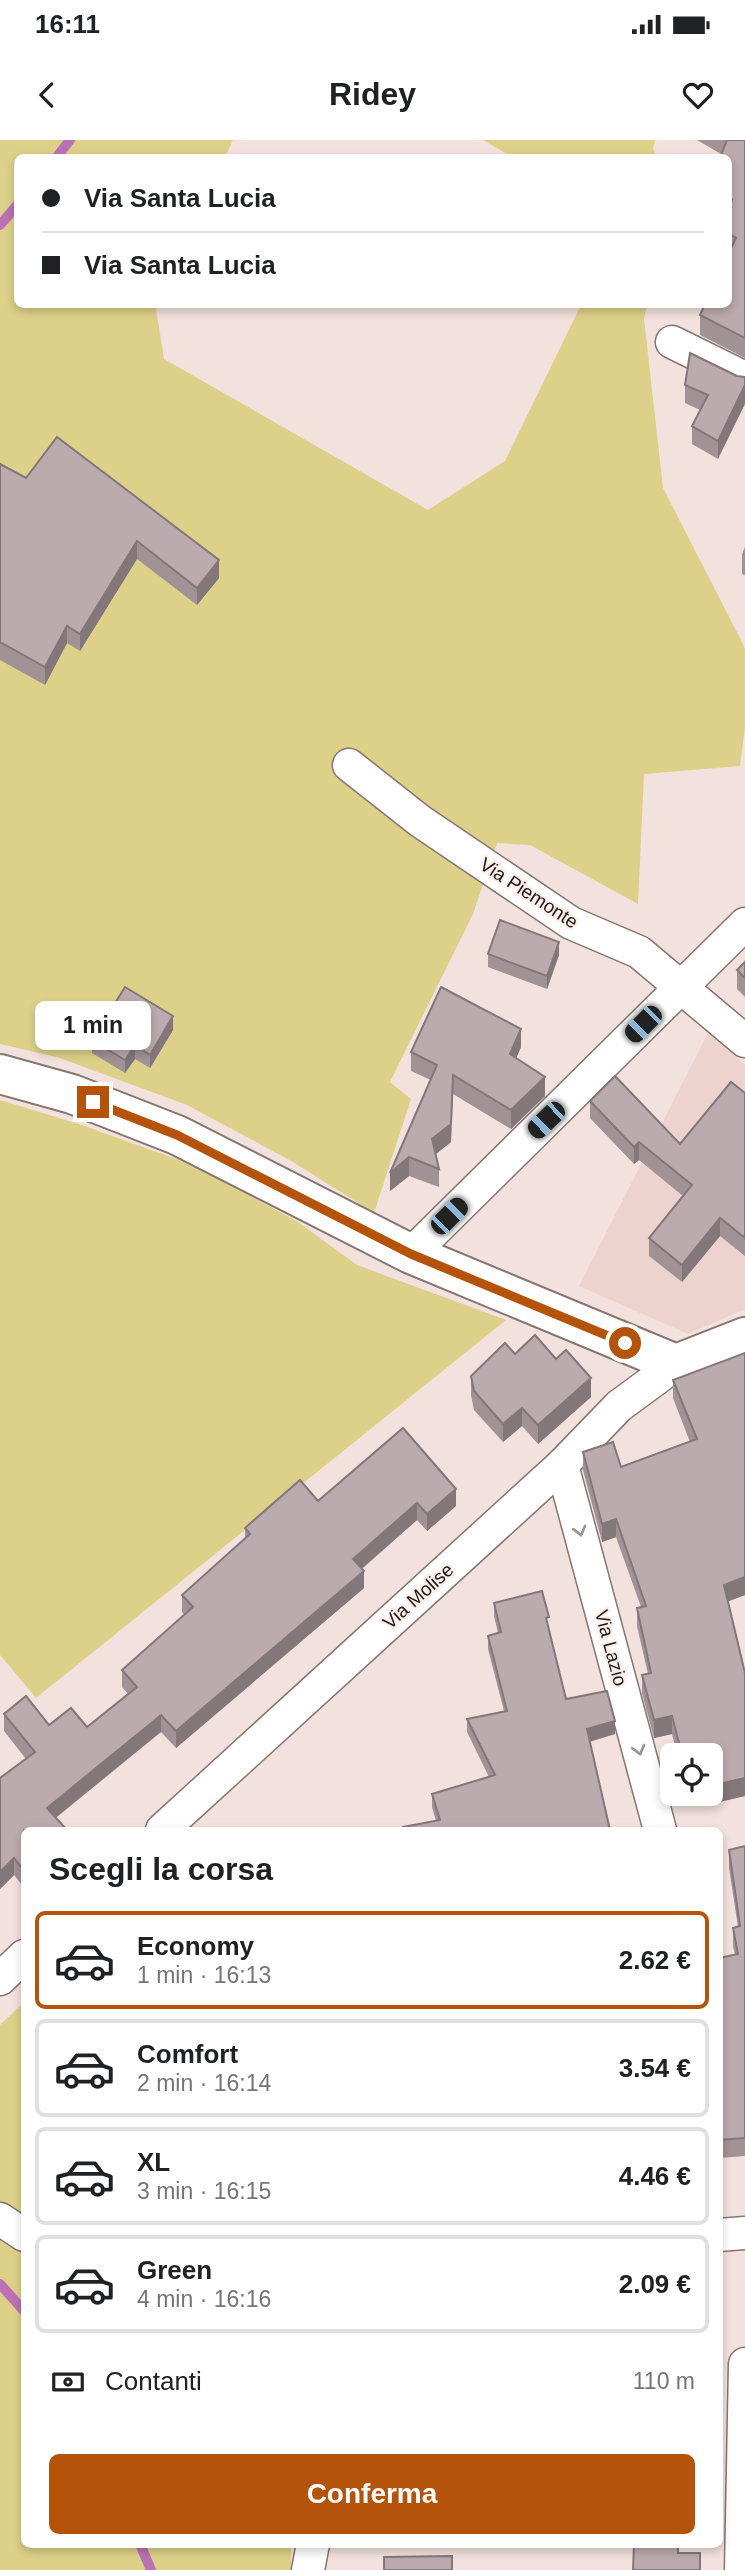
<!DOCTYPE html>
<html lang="it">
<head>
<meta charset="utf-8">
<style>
	:root { --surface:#fff; --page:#f6f6f6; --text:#202124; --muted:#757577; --line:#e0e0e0; --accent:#b45309 }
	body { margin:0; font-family:Helvetica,sans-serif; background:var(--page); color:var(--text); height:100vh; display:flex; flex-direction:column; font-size:26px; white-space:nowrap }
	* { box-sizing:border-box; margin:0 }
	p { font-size:23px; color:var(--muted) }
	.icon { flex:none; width:38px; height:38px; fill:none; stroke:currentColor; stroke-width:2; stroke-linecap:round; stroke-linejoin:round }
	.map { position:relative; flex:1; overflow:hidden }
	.sheet { position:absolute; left:21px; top:1687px; width:702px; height:721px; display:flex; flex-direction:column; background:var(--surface); border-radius:10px; box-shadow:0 4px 10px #0003 }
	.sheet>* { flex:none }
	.top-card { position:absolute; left:14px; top:14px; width:718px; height:154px; border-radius:10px; box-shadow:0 4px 10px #0003; display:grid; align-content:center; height:154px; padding:0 28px; background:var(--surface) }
	.tools { position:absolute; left:660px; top:1603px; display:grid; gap:14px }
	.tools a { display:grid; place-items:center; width:63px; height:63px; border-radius:10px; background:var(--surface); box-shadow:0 4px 10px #0003; font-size:35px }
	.end { position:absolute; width:32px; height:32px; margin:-16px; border:9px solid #b45309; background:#fff; box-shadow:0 0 0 4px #fff }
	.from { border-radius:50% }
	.bubble { position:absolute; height:49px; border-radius:10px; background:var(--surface); box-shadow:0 4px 10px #0003; font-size:23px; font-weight:800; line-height:49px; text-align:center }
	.car { position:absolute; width:21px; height:42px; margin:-21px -10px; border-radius:9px; box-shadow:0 0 5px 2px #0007; background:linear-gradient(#222 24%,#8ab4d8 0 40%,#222 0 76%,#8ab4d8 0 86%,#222 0) }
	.top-card b { display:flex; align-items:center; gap:24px; height:66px; font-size:26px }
	.top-card b+b { border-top:2px solid var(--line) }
	.top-card i { width:18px; height:18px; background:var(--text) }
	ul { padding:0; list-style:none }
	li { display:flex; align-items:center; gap:21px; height:98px; margin:0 14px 10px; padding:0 14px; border:4px solid var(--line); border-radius:10px }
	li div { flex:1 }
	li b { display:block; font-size:26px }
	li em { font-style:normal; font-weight:800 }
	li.current { border-color:var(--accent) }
	li>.icon { width:63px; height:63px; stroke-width:1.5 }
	h2 { padding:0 28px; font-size:32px; line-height:84px }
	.pay { display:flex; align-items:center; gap:18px; height:77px; padding:0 28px; font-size:26px }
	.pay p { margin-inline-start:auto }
	.primary-button { display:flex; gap:14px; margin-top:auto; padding:14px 28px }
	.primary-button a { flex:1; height:80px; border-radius:10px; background:var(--accent); color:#fff; font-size:28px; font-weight:800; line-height:80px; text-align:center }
	.status { display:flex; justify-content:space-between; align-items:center; height:49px; padding:0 35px; background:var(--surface); direction:ltr }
	.status svg { height:19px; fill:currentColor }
	header { display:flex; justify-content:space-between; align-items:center; height:91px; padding:0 28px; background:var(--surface); font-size:32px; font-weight:800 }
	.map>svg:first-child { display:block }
</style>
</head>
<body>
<div class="status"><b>16:11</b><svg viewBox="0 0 49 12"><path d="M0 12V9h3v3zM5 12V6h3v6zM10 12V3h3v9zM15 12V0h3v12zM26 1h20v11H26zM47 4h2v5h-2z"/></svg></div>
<header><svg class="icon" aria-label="back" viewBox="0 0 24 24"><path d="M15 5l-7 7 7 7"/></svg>Ridey<svg class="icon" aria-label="heart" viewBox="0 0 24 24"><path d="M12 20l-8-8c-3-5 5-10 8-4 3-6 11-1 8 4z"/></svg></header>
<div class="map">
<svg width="745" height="2430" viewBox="0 0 745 2430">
	<rect width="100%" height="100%" fill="#f2e1dc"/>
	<polygon fill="#edd3cd" points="708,893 745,925 745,1169 688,1194 579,1146"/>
	<g fill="#ddd18a">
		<polygon points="0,0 233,0 225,17 18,18 18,164 158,165 156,169 164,219 428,370 505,321 581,165 647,165 644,179 663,348 745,508 745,586 740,626 644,634 638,764 530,705 497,703 473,774 390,942 411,959 374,1073 293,1022 187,965 57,917 0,904"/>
		<polygon points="483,0 655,0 653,8 656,17 512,17"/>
		<polygon points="0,960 82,985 179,1020 223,1041 298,1082 357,1125 506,1180 36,1558 0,1515"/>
		<polygon points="24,1862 24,2404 291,2405 291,2430 0,2430 0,1885"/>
	</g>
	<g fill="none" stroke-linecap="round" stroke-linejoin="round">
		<g stroke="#bc71b5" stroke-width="10">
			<polyline points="56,18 70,0"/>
			<polyline points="0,85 18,64"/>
			<polyline points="0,2144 24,2171"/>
			<polyline points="140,2404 151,2430"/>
		</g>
		<g stroke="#857672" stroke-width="35">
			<g id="minor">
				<polyline points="672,202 745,238"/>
				<polyline points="349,625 420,681 571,783 639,812 745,901"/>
				<polyline points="411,1114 745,784"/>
				<polyline points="562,1325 660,1690"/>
				<polyline points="162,1690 562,1325 619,1266 676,1224"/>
				<polyline points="0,1839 24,1816"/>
				<polyline points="0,2079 24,2095"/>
				<polyline points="719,2095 745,2093"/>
				<polyline points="308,2430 313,2404"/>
				<polyline points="741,2430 745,2224"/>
			</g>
		</g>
		<g stroke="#857672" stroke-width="42">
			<polyline id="tertiary" points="0,934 72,954 177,995 411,1114 676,1224 745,1197"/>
		</g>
		<use href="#minor" stroke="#fff" stroke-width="32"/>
		<use href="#tertiary" stroke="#fff" stroke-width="38"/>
	</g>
	<g fill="#a19296">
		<polygon points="697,0 745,0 745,218 700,195 700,175 729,114 728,18"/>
		<polygon points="737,236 718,319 692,304 692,286 700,270 685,263 685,245"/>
		<polygon points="0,324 219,438 197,465 137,419 80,511 67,503 45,545 0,520"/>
		<polygon points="745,407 745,435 742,434 742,414"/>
		<polygon points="488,814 559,815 547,849 488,827"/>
		<polygon points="745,822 745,857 737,849 737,830"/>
		<polygon points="173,890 150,928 135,919 125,933 92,913 92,900"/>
		<polygon points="521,907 516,918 545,956 511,989 453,954 451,1002 436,1014 439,1029 439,1047 409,1036 390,1051 431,940 411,931 411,912"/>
		<polygon points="745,953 745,1116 720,1096 682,1142 649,1116 649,1098 683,1056 639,1020 634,1024 590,978 590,961 680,1004"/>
		<polygon points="745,1213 745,1455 728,1461 745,1533 745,1656 706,1665 703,1654 710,1654 710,1615 677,1615 672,1594 654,1598 642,1553 642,1535 648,1534 637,1486 637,1468 641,1467 616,1397 602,1402 583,1330 583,1312 621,1327 690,1302 673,1258 673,1240"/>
		<polygon points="515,1214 591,1257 538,1304 522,1286 503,1302 474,1270 471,1255 471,1236"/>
		<polygon points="403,1288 456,1366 427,1391 417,1380 362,1429 364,1448 176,1608 161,1592 24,1690 24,1742 22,1745 14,1735 0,1749 0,1638 26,1619 4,1591 4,1574 49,1585 87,1587 128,1554 122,1547 122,1530 185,1475 182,1472 182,1455 245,1398 245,1388 318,1361"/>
		<polygon points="494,1463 549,1490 566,1559 615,1594 590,1602 610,1690 403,1690 403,1687 436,1681 432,1667 432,1654 489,1637 467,1592 467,1579 504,1571 488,1509 488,1496 498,1493 494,1476"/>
		<polygon points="745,1706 745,2016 719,2018 719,1818 735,1815 733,1806 733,1788 738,1787 729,1728 729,1710"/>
	</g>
	<g fill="#83777a">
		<polygon points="745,245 745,264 718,319 718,301"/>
		<polygon points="137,401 137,419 80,511 80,494"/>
		<polygon points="219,420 219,438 197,465 197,448"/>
		<polygon points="67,486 67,503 45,545 45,527"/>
		<polygon points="559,802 559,815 547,849 547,836"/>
		<polygon points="173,876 173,890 150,928 150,915"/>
		<polygon points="521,889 521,907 510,933 510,914"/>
		<polygon points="135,905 135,919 125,933 125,920"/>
		<polygon points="453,935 451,1002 432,1017 432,999"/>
		<polygon points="545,937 545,956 511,989 511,970"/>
		<polygon points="639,1002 639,1020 634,1024 634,1007"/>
		<polygon points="409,1017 409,1036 390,1051 390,1033"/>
		<polygon points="720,1078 720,1096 682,1142 682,1125"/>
		<polygon points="591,1238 591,1257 538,1304 538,1285"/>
		<polygon points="522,1268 522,1286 503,1302 503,1284"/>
		<polygon points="456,1349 456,1366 427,1391 427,1374"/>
		<polygon points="417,1363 417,1380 353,1436 353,1419"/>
		<polygon points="616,1379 616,1397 602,1402 602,1384"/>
		<polygon points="364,1431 364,1448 176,1608 176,1591"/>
		<polygon points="745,1437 745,1455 724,1463 724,1445"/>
		<polygon points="161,1575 161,1592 47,1685 47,1668"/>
		<polygon points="672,1576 672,1594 654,1598 654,1580"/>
		<polygon points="615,1581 615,1594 587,1602 587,1589"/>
		<polygon points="745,1638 745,1656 706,1665 706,1654 710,1654 710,1646"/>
		<polygon points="14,1718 14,1735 0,1749 0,1732"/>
		<polygon points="24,1725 24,1742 22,1745 22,1728"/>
	</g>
	<g fill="#bbaaae" stroke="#83777a" stroke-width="2">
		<polygon points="727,0 745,0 745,198 700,175 705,164 728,164 728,115 736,98 728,93 728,69 732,60 728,58 728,18 720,18"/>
		<polygon points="690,213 737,236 745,237 745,245 718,301 692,286 708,255 685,245"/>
		<polygon points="57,297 219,420 197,448 137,401 80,494 67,486 45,527 0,502 0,324 26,338"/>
		<polygon points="500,780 559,802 547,836 488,814"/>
		<polygon points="745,822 745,838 737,830"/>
		<polygon points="125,847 173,876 150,915 135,905 125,920 92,900"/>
		<polygon points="441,847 521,889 510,914 545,937 511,970 453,935 451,984 432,999 439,1029 409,1017 390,1033 437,925 411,912"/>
		<polygon points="615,936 680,1004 731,942 745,953 745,1098 720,1078 682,1125 649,1098 692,1045 639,1002 634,1007 590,961"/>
		<polygon points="535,1195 556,1219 566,1210 591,1238 538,1285 522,1268 503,1284 474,1251 471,1236 505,1203 515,1214"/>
		<polygon points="745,1213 745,1437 724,1445 745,1533 745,1638 710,1646 710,1615 699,1615 698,1613 682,1615 672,1576 654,1580 642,1535 651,1533 637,1468 646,1466 616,1379 602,1384 583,1312 613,1302 621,1327 697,1299 673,1240"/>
		<polygon points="403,1288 456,1349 427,1374 417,1363 353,1419 364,1431 176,1591 161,1575 47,1668 67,1690 24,1690 24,1725 22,1728 14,1718 0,1732 0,1638 35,1612 4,1574 26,1556 49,1585 71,1568 87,1587 137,1547 122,1530 193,1467 182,1455 250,1394 245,1388 300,1340 318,1361"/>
		<polygon points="542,1451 549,1477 546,1478 566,1559 607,1551 615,1581 587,1589 610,1690 404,1690 403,1687 440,1680 432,1654 495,1635 467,1579 507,1571 488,1496 501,1492 494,1463"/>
		<polygon points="745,1706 745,1998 719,2000 719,1818 738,1814 733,1788 740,1786 729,1710"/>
		<polygon points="634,2404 678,2404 678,2413 700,2413 700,2430 633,2430"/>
		<polygon points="452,2416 452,2430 384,2430 384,2417"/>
	</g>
	<defs><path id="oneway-chevron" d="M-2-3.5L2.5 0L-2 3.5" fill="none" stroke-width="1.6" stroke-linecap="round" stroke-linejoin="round" transform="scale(1.75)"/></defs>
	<g stroke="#9a9797">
		<use href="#oneway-chevron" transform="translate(580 1391) rotate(75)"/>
		<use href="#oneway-chevron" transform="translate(639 1610) rotate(75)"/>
	</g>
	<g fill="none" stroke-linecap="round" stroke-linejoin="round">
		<polyline stroke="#b45309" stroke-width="9" points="93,962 177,995 411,1114 625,1203"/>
	</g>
	<g text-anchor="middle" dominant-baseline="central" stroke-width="5" stroke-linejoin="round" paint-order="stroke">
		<g font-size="19" fill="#1e1817" stroke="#fdefeb">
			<text transform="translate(529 753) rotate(33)">Via Piemonte</text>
			<text transform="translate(418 1456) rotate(-42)">Via Molise</text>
			<text transform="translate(611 1508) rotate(75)">Via Lazio</text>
		</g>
	</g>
</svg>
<div class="tools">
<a><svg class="icon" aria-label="locate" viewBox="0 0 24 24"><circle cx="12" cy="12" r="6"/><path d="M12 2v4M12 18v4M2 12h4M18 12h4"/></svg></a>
</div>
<i class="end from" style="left:625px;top:1203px"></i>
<i class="end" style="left:93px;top:962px"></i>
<div class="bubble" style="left:35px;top:861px;width:116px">1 min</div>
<i class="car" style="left:643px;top:884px;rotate:225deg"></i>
<i class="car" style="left:546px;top:980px;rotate:226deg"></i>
<i class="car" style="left:449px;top:1076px;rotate:45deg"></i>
<div class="top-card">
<b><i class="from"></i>Via Santa Lucia</b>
<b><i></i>Via Santa Lucia</b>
</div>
<section class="sheet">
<h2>Scegli la corsa</h2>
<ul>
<li class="current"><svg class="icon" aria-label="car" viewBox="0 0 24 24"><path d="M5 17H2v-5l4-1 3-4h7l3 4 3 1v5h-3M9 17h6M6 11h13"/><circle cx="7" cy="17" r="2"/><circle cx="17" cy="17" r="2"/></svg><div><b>Economy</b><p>1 min · 16:13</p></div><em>2.62 €</em></li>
<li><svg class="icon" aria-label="car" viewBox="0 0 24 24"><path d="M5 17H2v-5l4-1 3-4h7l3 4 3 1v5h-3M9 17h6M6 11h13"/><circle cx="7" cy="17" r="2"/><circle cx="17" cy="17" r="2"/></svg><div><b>Comfort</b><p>2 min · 16:14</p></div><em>3.54 €</em></li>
<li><svg class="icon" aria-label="car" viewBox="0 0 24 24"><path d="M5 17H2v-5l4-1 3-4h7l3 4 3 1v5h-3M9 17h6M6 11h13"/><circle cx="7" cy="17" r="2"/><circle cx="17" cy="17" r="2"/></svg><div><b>XL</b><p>3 min · 16:15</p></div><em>4.46 €</em></li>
<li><svg class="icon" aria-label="car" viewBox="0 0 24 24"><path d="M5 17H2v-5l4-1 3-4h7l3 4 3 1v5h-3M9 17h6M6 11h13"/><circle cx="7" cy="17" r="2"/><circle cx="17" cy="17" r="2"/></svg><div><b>Green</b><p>4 min · 16:16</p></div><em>2.09 €</em></li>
</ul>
<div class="pay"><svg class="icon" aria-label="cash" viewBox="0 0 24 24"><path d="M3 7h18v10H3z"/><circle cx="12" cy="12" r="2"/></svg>Contanti<p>110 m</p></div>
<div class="primary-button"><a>Conferma</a></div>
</section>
</div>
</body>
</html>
